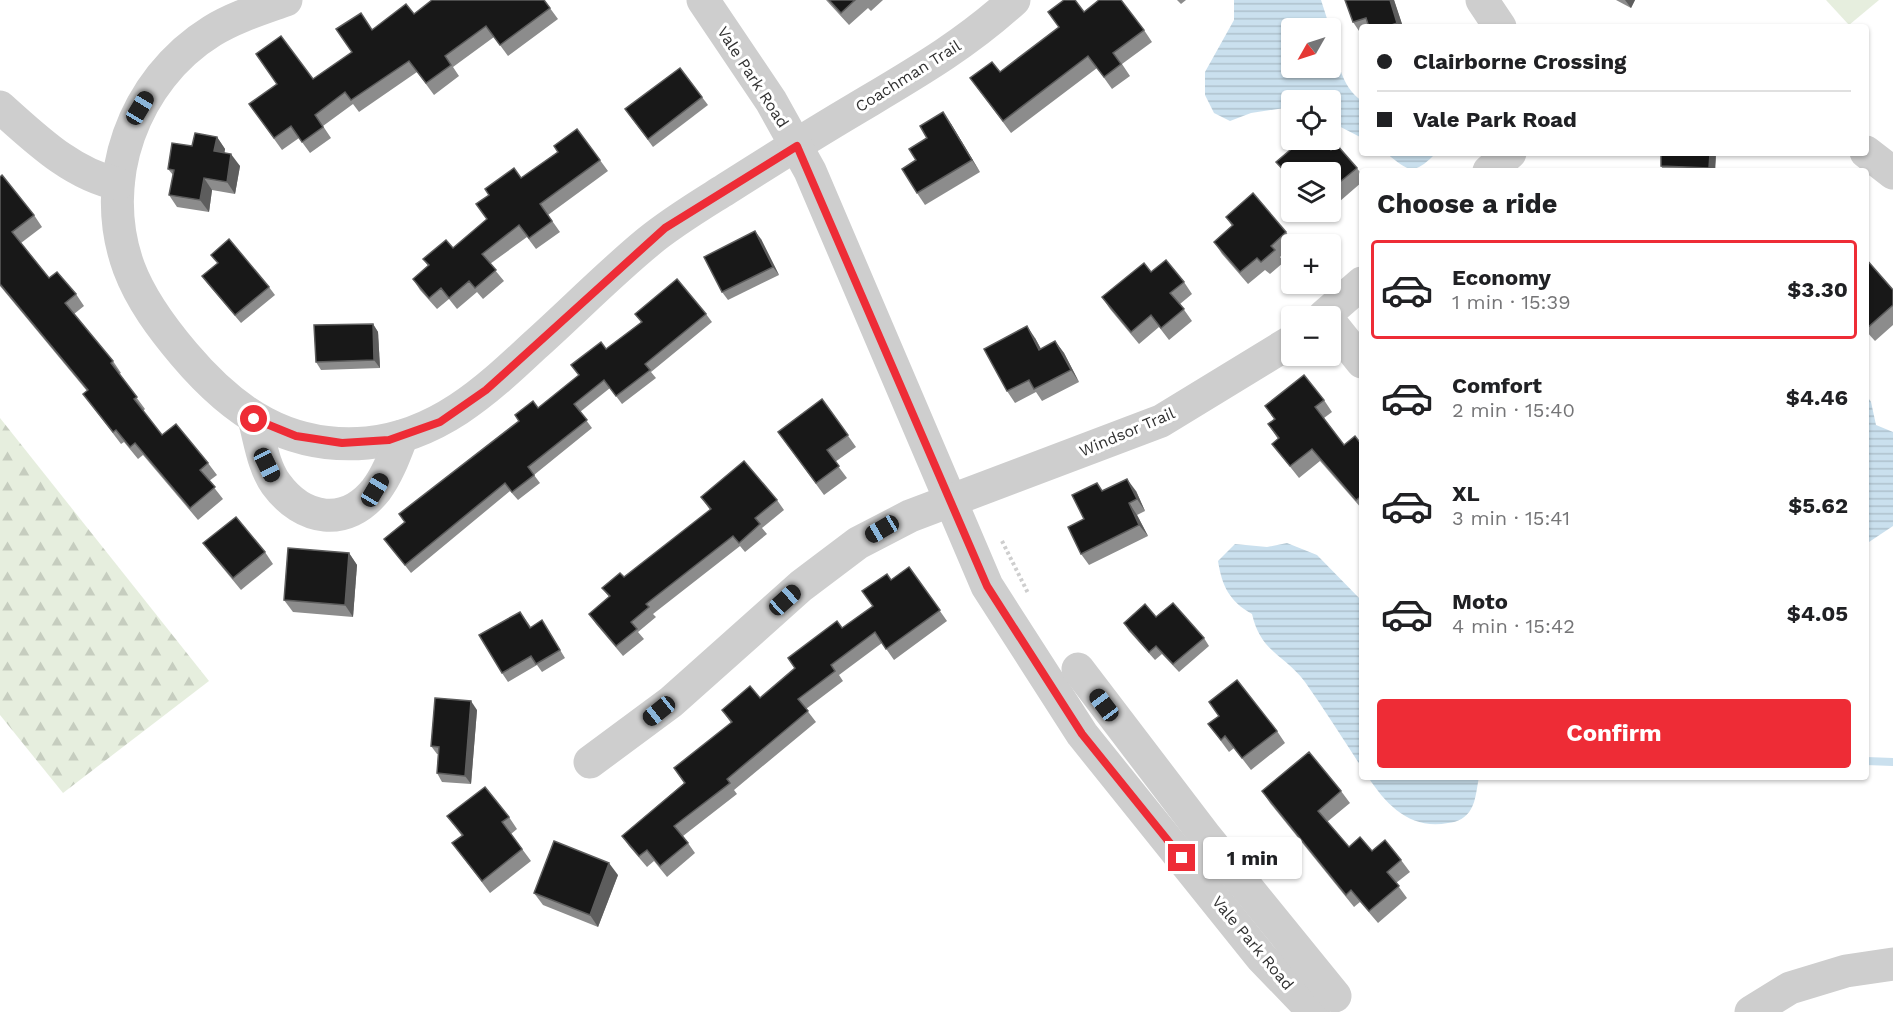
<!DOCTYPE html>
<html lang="en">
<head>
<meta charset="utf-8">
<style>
	:root { --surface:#fff; --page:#f2f2f2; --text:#202124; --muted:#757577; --line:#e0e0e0; --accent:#ee2c36 }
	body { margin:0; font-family:"Work Sans",sans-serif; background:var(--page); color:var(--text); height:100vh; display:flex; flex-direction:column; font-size:22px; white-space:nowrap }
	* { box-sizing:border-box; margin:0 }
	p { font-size:20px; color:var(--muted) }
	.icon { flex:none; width:33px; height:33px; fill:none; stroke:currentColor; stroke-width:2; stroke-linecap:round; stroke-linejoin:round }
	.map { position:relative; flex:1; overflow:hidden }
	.side { position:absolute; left:1359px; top:168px; width:510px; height:612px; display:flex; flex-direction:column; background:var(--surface); border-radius:6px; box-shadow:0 2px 4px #0004 }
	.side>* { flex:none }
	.guide { position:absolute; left:1359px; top:24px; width:510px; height:132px; border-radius:6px; box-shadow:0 2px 4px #0004; display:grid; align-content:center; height:132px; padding:0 18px; background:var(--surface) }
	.needle { width:39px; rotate:231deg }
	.fabs { position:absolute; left:1281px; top:18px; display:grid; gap:12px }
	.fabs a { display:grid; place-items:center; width:60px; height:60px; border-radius:6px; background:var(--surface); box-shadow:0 2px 4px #0004; font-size:30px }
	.end { position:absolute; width:27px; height:27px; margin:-14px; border:8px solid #ee2c36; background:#fff; box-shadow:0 0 0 3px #fff }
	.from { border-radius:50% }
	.bubble { position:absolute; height:42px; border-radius:6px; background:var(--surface); box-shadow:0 2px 4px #0004; font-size:20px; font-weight:700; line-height:42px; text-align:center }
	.car { position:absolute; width:18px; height:36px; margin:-18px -9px; border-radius:8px; box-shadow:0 0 4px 2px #0007; background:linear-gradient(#222 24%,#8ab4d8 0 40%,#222 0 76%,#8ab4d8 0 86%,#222 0) }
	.guide b { display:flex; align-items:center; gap:21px; height:57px; font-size:22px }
	.guide b+b { border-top:2px solid var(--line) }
	.guide i { width:15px; height:15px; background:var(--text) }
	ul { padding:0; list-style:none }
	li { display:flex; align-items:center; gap:18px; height:99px; margin:0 12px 9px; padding:0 6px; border:3px solid transparent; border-radius:6px }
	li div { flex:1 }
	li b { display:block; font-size:22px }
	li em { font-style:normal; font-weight:700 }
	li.active { border-color:var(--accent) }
	li>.icon { width:54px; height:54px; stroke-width:1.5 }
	h2 { padding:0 18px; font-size:27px; line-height:72px }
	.cta { display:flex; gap:12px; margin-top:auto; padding:12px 18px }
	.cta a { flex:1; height:69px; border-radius:6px; background:var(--accent); color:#fff; font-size:24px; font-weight:700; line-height:69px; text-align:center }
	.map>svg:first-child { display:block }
</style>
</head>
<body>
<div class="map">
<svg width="1893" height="1012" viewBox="0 0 1893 1012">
	<defs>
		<pattern id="forest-firs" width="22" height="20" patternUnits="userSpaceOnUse" patternTransform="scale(1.5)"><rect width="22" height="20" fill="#e6eede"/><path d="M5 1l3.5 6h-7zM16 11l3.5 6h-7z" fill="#c6cdbf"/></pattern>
		<pattern id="water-rules" width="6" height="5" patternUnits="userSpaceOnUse" patternTransform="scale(1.5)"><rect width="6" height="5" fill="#cae0ee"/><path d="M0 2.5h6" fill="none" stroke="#aec1cd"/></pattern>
	</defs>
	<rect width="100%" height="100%" fill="#fff"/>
	<polygon fill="url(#forest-firs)" points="0,418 209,681 63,793 0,715"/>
	<polygon fill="#e6eede" points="1826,0 1879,0 1849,25"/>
	<g fill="url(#water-rules)">
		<path d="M1234,0H1321L1330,28H1292V68H1330L1331,32C1337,57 1340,86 1362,101V138L1331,122L1330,100H1292L1291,107L1251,113L1230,121L1214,113L1205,95V72L1234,20Z"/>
		<path d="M1386,153H1434V155C1412,177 1408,170 1386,153Z"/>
		<polygon points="1866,394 1871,402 1876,425 1893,432 1893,526 1866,544"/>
		<path d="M1287,543L1317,555L1362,601V768C1343,739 1325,710 1305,682C1284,654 1261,653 1252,614C1229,601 1222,586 1218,561L1235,544L1267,547Z"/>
		<path d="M1368,777H1479C1477,786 1476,801 1471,809C1466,818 1458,822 1448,823C1411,830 1387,806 1368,777Z"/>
	</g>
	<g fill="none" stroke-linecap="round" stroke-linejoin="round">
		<polyline stroke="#cae0ee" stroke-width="8" points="1866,761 1893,762"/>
		<polyline stroke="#cecece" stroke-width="4" stroke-dasharray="3 3" stroke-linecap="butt" points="1002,541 1028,593"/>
		<g stroke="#cecece" stroke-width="33">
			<path d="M286,0C261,9 235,17 212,31C133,80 97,181 129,268C141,300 162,328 184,354C233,412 288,450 367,443C437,436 485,392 534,346C572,312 608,275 648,242C672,222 699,206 726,189C770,161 813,134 857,108C914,74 965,45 1014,0"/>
			<polyline points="703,0 771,101 810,171 987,586 1082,734 1261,957 1314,1012"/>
			<polyline points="1482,0 1500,27"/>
			<path d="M0,107C35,138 71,174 118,184"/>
			<polyline points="1866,152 1893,173"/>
			<polyline points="1489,171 1510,153"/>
			<polyline points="1324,316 1362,283"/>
			<polyline points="1330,322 1362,362"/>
			<path d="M254,419C260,440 263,466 276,484C303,521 346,528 376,490C388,474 395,454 402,436"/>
			<polyline points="1078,669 1206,837 1335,996"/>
			<polyline points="590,762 671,702 801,586 858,543 910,516 1161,421 1292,341"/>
			<polyline points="1751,1012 1790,988 1846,971 1893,964"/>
		</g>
	</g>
	<g fill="#8c8c8c">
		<polygon points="544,0 558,19 508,56 494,37 453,67 459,76 434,95 417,72 359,112 353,104 323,126 331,138 310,153 299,138 282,150 249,104 313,79 352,52 372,29 414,14"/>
		<polygon points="826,0 883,0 871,11 868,8 849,25"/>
		<polygon points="1177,0 1186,0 1181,4"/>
		<polygon points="1345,0 1394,0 1403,27 1362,27 1362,34 1361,34 1353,22"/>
		<polygon points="1616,0 1635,0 1631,8"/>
		<polygon points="1084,12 1144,30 1152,42 1122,64 1130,76 1112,89 1097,68 1011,133 970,78 1000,72"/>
		<polygon points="680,68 708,105 653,147 625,109"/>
		<polygon points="951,124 980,172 925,205 917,193 916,160"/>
		<polygon points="577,129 608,171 548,215 560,232 536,249 527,237 490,264 504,281 483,299 477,292 457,309 449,299 437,309 420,290 413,279 428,266 423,259 453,248 487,219 521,178 558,152"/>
		<polygon points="217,137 225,149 224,153 240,166 235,194 212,190 209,212 177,207 169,195 173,175 168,169 192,146"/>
		<polygon points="1331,150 1357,168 1362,175 1362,182 1332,208 1330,207 1330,172 1292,172 1292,182 1276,162"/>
		<polygon points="1661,153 1716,153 1715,171 1664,171 1661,166"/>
		<polygon points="0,177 34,215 42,227 21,243 49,278 76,294 84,306 74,314 113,361 121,373 119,374 145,409 143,411 162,435 208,463 217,475 209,481 223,499 198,520 143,455 138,459 124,442 121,444 83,394 87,391 0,286"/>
		<polygon points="1226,217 1286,232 1295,244 1292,244 1292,247 1280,257 1284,262 1270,274 1265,270 1248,284 1222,254 1214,242 1232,226"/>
		<polygon points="761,239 779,275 728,300 722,292"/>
		<polygon points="211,255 269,287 275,295 241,323 208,284 202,276 218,263"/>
		<polygon points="1866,259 1893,290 1893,325 1875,341 1866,331"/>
		<polygon points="1151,272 1184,282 1192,294 1180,304 1192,321 1169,340 1159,327 1139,344 1110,309 1102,297"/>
		<polygon points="635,314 706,314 712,322 651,372 656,378 622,404 610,388 580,412 592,428 534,475 540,483 518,500 510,491 411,573 384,539 405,522 399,514 519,421 515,415 538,408 579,375 606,349 641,322"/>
		<polygon points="373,324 378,332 380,368 321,370 316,362"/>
		<polygon points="1035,338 1041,349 1055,341 1064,353 1079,382 1042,401 1036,392 1015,403 1007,391"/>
		<polygon points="822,399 856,447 835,462 847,478 824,495 778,432"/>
		<polygon points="1324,400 1332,412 1324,418 1344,445 1362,445 1362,509 1320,461 1299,478 1272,444 1278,439 1268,424 1274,419 1265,406"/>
		<polygon points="1103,491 1136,491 1145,511 1137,515 1148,536 1089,565 1081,554"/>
		<polygon points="701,497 777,500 784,510 762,528 767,534 745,552 740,546 653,614 656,617 638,632 644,639 623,656 596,624 589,614 609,597 602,588 624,577 710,510"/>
		<polygon points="203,543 265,552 273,564 241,590 212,555"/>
		<polygon points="349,553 357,565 353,617 293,612 284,600"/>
		<polygon points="909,567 947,621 894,660 882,643 839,675 843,681 806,709 816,722 734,790 737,794 683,836 695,853 667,877 654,861 647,867 629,846 622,836 684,783 674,768 731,723 722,710 760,698 795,668 788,658 842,628 873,606 891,580"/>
		<polygon points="520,612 531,627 542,620 565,658 542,672 537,665 508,682 502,673"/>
		<polygon points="1156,617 1204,638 1209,646 1179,672 1162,654 1155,660 1129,631 1124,623"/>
		<polygon points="1209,702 1277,731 1285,743 1251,770 1234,748 1229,752 1208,724 1219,716"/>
		<polygon points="477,710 471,784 442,782 437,773 438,754 437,754 431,746"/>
		<polygon points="1262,791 1341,791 1350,803 1327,822 1349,847 1372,851 1401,860 1410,872 1396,883 1407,898 1378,923 1360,902 1354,907 1270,803"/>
		<polygon points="447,816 509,817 517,829 511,834 531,861 490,893 452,843 462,836"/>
		<polygon points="618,875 598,927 543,905 534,893"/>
	</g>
	<g fill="#5d5d5d">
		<polygon points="1390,0 1394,0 1403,27 1400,27 1397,23"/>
		<polygon points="1625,0 1635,0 1631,8"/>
		<polygon points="943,112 951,124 980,172 972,160"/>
		<polygon points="217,137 225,149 223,163 214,151"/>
		<polygon points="1710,153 1716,153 1715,171 1711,171 1709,168"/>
		<polygon points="231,154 240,166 235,194 227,182"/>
		<polygon points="204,178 212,190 209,212 200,200"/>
		<polygon points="755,231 761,239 779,275 773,267"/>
		<polygon points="373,324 378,332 380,368 374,360"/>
		<polygon points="1027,326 1035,338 1048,362 1039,350"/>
		<polygon points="1055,341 1064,353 1079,382 1071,370"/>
		<polygon points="1127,479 1136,491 1145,511 1137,499"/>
		<polygon points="1129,503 1137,515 1148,536 1139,525"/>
		<polygon points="349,553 357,565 353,617 345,605"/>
		<polygon points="471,701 477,710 471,784 465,776"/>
		<polygon points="609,863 618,875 598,927 590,915"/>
	</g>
	<g fill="#181818" stroke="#5d5d5d" stroke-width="1.5">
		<polygon points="432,0 544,0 550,8 500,45 486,26 445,56 451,65 426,83 409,61 351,100 345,92 315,115 323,127 302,142 291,126 274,138 249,104 277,84 256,54 281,36 313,79 352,52 336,29 361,13 372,30 406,4 414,14"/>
		<polygon points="829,0 855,0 841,13"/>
		<polygon points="1064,0 1075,0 1084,12 1099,0 1121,0 1144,30 1113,53 1121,64 1104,77 1088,56 1003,121 970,78 992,62 1000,72 1059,27 1048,12"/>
		<polygon points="1345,0 1390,0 1397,23 1386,27 1369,27 1366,18 1353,22"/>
		<polygon points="680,68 702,97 648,139 625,109"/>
		<polygon points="943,112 972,160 917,193 902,169 916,160 909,149 927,138 920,126"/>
		<polygon points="577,129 600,160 540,204 552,221 529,238 519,225 482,254 496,270 475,288 469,281 449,298 441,288 429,298 413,279 429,265 423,259 446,240 453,248 487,219 476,204 489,195 485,189 514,168 521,178 558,152 554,146"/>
		<polygon points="195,133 217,137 214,151 231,154 227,182 204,178 200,200 169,195 174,170 168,169 172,143 192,146"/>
		<polygon points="1302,140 1322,140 1331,150 1337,145 1357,168 1330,190 1330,172 1292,172 1292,179 1276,162"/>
		<polygon points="1661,153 1710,153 1709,168 1661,166"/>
		<polygon points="2,175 34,215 12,232 49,278 57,272 76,294 65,303 113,361 111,363 137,397 134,399 162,435 176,424 208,463 200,470 215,487 190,508 135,443 130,447 116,430 113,432 83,394 88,390 0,284 0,177"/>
		<polygon points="1253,193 1286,232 1271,246 1275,250 1261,262 1257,258 1240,272 1214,242 1233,225 1226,217"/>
		<polygon points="755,231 773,267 722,292 704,257"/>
		<polygon points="229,239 269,287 235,315 202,276 218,263 211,255"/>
		<polygon points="1866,259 1893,290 1893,305 1866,329"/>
		<polygon points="1166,260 1184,282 1170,293 1184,309 1161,328 1151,315 1131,332 1102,297 1144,263 1151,272"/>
		<polygon points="677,279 706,314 645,364 650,370 616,396 604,380 574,404 587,420 528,467 534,475 512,492 505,483 405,565 384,539 405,522 399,514 519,421 515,415 533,401 538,408 579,375 571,365 601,342 606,349 642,322 635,314"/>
		<polygon points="373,324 374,360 316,362 314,325"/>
		<polygon points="1027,326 1039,350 1055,341 1071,370 1034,389 1029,380 1007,391 984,349"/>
		<polygon points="1304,375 1324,400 1315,407 1344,445 1355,436 1362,445 1362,496 1356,500 1312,449 1290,466 1272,444 1279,438 1268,424 1275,419 1265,406"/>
		<polygon points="822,399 848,435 827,450 839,466 816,483 778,432"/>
		<polygon points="744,461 777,500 755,518 760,524 739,543 733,536 646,604 649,607 631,622 637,629 616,646 589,614 610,596 602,588 620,573 624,577 711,509 701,497"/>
		<polygon points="1127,479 1137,499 1129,503 1139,525 1081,554 1068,527 1084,519 1072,495 1097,483 1102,491"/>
		<polygon points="236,517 265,552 233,578 203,543"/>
		<polygon points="288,548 349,553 345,605 284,600"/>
		<polygon points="909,567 940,610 886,649 875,632 831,665 835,671 798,699 808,711 727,779 730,783 674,826 688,843 660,866 647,850 639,856 622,836 685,783 674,768 732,722 722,710 750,686 760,698 795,668 788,658 837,621 842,628 873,606 862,591 887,574 891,580"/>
		<polygon points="1173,603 1204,638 1173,664 1156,646 1149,652 1124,623 1145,604 1156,617"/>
		<polygon points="520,612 530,628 542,620 560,650 536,664 531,656 502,673 479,635"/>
		<polygon points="1237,680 1277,731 1242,758 1225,736 1221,740 1208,724 1219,716 1209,702"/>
		<polygon points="435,698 471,701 465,776 437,773 439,747 431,746"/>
		<polygon points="1309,752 1341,791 1318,811 1349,847 1360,837 1372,851 1385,840 1401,860 1387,872 1399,886 1369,911 1351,890 1346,895 1262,791"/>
		<polygon points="485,787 509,817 502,822 522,849 482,881 452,843 463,835 447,816"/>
		<polygon points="554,841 609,863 590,915 534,893"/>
	</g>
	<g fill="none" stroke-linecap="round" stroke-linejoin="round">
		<polyline stroke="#ee2c36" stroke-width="8" points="254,419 296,436 342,443 389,440 440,422 486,390 665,228 797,146 987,586 1082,734 1182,858"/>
	</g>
	<g text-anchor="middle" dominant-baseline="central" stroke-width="6" stroke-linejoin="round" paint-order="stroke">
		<g font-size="16" fill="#313131" stroke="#fff">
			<text transform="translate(908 76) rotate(-32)">Coachman Trail</text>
			<text transform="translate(753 77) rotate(57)">Vale Park Road</text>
			<text transform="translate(1127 432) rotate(-23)">Windsor Trail</text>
			<text transform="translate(1253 943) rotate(50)">Vale Park Road</text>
		</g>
	</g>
</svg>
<div class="fabs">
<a><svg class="needle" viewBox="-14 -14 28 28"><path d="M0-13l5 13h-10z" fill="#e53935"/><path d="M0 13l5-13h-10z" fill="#757577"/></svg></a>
<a><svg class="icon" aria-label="locate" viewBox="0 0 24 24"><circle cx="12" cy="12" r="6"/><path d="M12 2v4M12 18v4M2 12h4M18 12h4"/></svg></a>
<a><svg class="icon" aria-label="layers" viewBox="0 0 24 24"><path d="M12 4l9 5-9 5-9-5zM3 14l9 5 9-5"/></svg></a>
<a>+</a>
<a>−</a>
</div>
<i class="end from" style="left:254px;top:419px"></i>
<i class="end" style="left:1182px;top:858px"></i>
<div class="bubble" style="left:1203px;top:837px;width:99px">1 min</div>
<i class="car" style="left:140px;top:108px;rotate:31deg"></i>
<i class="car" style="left:267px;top:465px;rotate:154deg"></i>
<i class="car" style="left:375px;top:490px;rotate:31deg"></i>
<i class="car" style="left:882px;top:529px;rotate:240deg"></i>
<i class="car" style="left:785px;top:600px;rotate:48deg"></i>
<i class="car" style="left:1104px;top:705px;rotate:323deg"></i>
<i class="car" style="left:659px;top:711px;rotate:231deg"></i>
<div class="guide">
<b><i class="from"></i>Clairborne Crossing</b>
<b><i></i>Vale Park Road</b>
</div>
<section class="side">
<h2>Choose a ride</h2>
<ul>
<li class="active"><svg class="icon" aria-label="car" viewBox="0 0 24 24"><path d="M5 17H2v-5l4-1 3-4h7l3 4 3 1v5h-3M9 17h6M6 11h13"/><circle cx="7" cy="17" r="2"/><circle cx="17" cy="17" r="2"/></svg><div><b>Economy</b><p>1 min · 15:39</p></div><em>$3.30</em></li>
<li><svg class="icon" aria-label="car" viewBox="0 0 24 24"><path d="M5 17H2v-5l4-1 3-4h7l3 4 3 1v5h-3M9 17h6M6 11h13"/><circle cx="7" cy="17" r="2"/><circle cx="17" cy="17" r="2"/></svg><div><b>Comfort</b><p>2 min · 15:40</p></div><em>$4.46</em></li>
<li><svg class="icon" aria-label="car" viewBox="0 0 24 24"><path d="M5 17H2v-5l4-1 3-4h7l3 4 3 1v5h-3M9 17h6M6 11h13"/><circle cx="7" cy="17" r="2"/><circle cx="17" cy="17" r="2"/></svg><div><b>XL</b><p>3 min · 15:41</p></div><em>$5.62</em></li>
<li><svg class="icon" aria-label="car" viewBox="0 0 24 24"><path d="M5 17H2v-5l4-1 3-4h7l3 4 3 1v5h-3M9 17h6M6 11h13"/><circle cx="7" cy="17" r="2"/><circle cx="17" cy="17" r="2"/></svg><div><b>Moto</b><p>4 min · 15:42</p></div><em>$4.05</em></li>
</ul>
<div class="cta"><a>Confirm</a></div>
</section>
</div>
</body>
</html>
